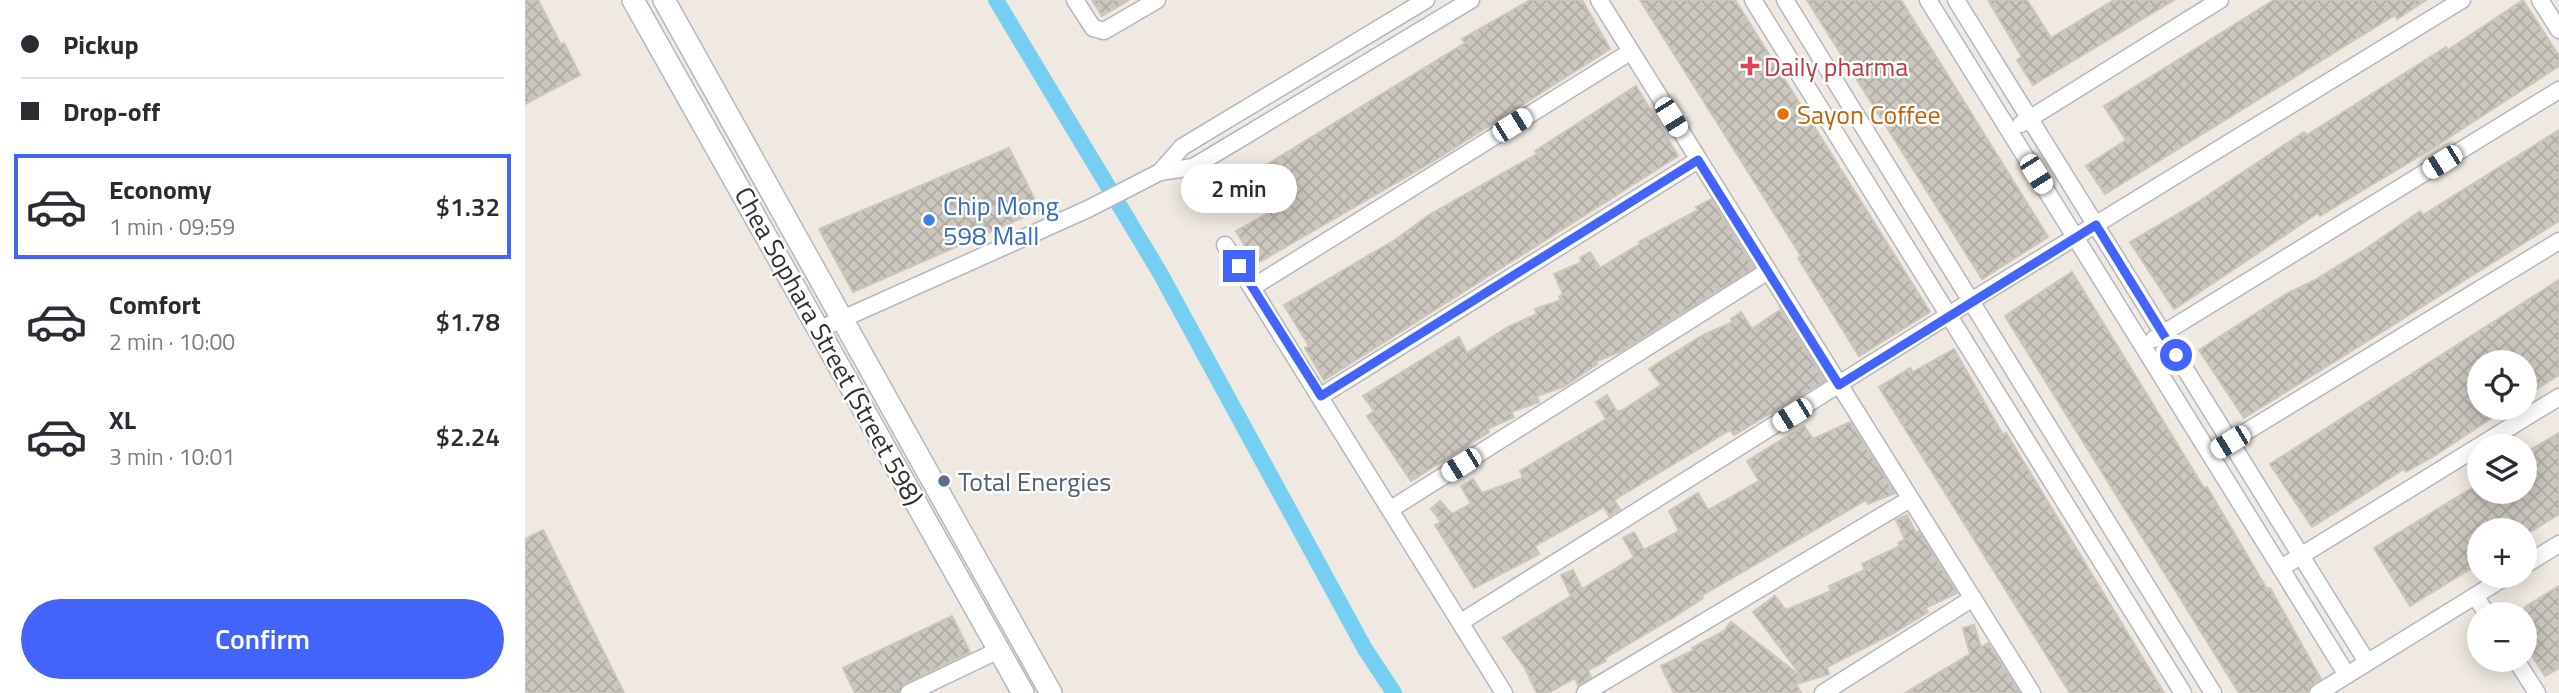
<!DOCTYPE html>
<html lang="en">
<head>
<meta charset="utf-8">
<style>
	:root { --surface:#fff; --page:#f2f2f3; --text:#2b2b33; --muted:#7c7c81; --line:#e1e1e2; --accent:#4264fb }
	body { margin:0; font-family:"Titillium Web",sans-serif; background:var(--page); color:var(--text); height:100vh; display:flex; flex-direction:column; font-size:26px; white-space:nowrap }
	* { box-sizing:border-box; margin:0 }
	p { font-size:23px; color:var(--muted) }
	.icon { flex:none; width:38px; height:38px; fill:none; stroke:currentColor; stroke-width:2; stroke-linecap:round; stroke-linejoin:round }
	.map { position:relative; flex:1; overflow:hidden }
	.drawer { display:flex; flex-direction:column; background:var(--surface); width:525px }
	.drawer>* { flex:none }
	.banner { display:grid; align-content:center; height:154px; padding:0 21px; background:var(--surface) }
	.tools { position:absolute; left:1942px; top:350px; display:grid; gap:14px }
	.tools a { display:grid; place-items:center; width:70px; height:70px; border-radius:50%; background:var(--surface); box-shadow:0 4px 18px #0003; font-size:35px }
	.end { position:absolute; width:32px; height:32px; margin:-16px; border:9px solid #4264fb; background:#fff; box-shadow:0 0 0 4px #fff }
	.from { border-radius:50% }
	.bubble { position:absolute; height:49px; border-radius:24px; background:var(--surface); box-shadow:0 4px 18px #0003; font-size:23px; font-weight:600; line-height:49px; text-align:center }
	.car { position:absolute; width:21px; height:42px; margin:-21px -10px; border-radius:9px; box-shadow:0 0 5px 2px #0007; background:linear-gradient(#fff 24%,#345 0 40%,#fff 0 76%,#345 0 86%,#fff 0) }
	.banner b { display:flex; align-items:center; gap:24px; height:66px; font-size:26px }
	.banner b+b { border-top:2px solid var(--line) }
	.banner i { width:18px; height:18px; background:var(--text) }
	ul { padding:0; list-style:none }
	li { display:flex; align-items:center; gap:21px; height:105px; margin:0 14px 10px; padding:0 7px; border:4px solid transparent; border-radius:0px }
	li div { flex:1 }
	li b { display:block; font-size:26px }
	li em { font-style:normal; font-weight:600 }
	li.on { border-color:var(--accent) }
	li>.icon { width:63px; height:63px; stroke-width:1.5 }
	.primary-button { display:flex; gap:14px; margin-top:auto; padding:14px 21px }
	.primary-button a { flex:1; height:80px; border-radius:42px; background:var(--accent); color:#fff; font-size:28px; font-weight:600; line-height:80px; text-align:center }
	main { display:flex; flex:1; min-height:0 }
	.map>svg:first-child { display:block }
</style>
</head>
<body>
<main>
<section class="drawer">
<div class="banner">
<b><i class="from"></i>Pickup</b>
<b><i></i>Drop-off</b>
</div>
<ul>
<li class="on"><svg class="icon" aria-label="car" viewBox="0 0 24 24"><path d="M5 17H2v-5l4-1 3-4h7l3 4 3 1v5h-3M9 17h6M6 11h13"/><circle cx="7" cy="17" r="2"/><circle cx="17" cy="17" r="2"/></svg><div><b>Economy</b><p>1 min · 09:59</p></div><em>$1.32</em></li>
<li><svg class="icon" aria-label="car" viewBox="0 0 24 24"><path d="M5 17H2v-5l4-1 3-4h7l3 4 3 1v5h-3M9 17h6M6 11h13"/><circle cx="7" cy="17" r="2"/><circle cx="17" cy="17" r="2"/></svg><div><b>Comfort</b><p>2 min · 10:00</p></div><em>$1.78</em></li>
<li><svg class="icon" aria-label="car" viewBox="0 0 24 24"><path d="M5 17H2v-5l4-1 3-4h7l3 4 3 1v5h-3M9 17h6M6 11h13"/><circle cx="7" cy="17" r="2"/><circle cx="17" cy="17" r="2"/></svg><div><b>XL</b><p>3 min · 10:01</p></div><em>$2.24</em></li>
</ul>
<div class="primary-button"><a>Confirm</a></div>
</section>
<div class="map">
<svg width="2034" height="693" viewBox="0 0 2034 693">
	<defs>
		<pattern id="building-cross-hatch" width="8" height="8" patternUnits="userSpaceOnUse" patternTransform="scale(1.75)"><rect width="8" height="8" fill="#cbc7bf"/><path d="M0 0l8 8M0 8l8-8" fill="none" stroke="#afaba4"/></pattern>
	</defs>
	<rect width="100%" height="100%" fill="#efe9e1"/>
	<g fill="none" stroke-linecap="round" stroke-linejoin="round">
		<polyline stroke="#75cff0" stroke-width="16" points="471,0 635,273 840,649 869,693"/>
	</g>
	<g fill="url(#building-cross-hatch)" stroke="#cbc5ba" stroke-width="2">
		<polygon points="0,0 13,0 36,45 39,43 55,75 0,104"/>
		<polygon points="567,0 604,0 577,16"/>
		<polygon points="1005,0 1057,0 1085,49 907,162 731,264 711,231 747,211 725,175 940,43 937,39"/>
		<polygon points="1115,0 1210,0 1405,312 1334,356 1273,258 1276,256"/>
		<polygon points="1282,0 1376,0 1523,237 1457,279"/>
		<polygon points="1463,0 1502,0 1526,38 1589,0 1649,0 1508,85 1492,60 1497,57"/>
		<polygon points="1749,0 1901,0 1872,19 1870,15 1580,194 1561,166 1601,140 1579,106"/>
		<polygon points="1998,0 2034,56 2034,66 1903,151 1795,216 1793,213 1649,309 1605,242 1673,202 1779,132 1782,135 1921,47 1923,50"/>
		<polygon points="1111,86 1153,156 799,380 780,348 784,346 759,305 870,240 904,215 1012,154 1010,151"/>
		<polygon points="2034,130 2034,221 1719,418 1674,350 1761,294 1790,280 1842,248 1895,211 1898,215"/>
		<polygon points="484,148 515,210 328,292 294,229"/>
		<polygon points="1186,199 1229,268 1096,351 1070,362 1072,364 1040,386 1012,396 1014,402 986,412 989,417 962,429 964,432 886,481 842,416 849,411 838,396 934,337 942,353 983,327 1012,314 1010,309 1036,300 1034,297 1038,294 1029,274 1057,262 1055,258 1065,252 1075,268 1115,244 1114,242 1173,210 1171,207"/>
		<polygon points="1547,272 1679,488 1682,487 1742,589 1745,588 1796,679 1787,685 1783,693 1714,693 1480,316"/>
		<polygon points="2034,280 2034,375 2000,396 2000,362 1955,362 1955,408 1982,408 1909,456 1881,472 1879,469 1787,527 1745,464"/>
		<polygon points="1255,310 1300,381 1209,435 1205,430 1089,500 1095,509 1084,516 1079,507 1010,546 1014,554 949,588 910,525 916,522 906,509 915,501 927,514 946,504 936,486 948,479 957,493 998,478 995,471 1081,419 1071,402 1082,395 1092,412 1098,410 1136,385 1124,369 1136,361 1180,334 1208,322 1206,319 1216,312 1227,329"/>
		<polygon points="1429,349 1478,435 1481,433 1639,693 1545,693 1354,387 1385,368 1388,372"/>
		<polygon points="1325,422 1370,493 1343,504 1341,500 1176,596 1178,598 1146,619 1080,658 1081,661 1063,670 1066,677 1053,685 1050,678 1023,693 1012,693 1000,668 978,638 1046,596 1036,575 1048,570 1057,589 1109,557 1098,538 1109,532 1119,550 1154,531 1144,511 1173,493 1183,510 1234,481 1222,461 1279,426 1288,439"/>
		<polygon points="2034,433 2034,514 2000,535 2000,530 1955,530 1955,563 1885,606 1849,548 1955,483 1955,492 2000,492 2000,453"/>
		<polygon points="1382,515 1391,533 1394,531 1432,593 1400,608 1403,612 1367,634 1302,667 1304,674 1271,684 1276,693 1149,693 1136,666 1169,650 1167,648 1199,631 1206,622 1278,678 1228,612 1250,596 1261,610 1306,591 1304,586 1340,570 1337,564 1375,546 1373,543 1380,539 1371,520"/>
		<polygon points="18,530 99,693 0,693 0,539"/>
		<polygon points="2034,586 2034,668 2020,676 2000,645 2000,607"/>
		<polygon points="427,616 445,652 379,684 374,693 330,693 318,668"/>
		<polygon points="1449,625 1456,647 1463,643 1495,693 1380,693 1445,654 1438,628"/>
	</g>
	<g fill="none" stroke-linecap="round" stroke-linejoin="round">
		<g stroke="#b4b7c1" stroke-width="19">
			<g id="street">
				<polyline points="550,0 568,28 579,31 632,0"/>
				<polyline points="1074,0 1507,693"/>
				<polyline points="1228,0 1658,693"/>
				<polyline points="1260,0 1688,693"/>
				<polyline points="1403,0 1822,675"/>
				<polyline points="1431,0 1842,662"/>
				<polyline points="2015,0 2034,30"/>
				<polyline points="1496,124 1695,0"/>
				<polyline points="635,172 657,147 901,0"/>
				<polyline points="700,245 979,693"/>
				<polyline points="728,287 1105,52"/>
				<polyline points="295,329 563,209 635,172 668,167 946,0"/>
				<polyline points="1629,339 2034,90"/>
				<polyline points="796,396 1173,160"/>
				<polyline points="1696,447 2034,241"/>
				<polyline points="866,509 1243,271"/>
				<polyline points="2000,565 2034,544"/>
				<polyline points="1756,568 2034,397"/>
				<polyline points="1950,596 1962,614"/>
				<polyline points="936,622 1446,301 1937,0"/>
				<polyline points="1991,660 2012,693"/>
				<polyline points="384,693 474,650"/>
				<polyline points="1060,693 1385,499"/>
				<polyline points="1298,693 1448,598"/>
				<polyline points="1793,693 1982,576"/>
			</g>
		</g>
		<g stroke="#b4b7c1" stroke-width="24">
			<g id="secondary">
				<polyline points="108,0 498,693"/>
				<polyline points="139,0 526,693"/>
			</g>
		</g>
		<use href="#street" stroke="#fff" stroke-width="16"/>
		<use href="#secondary" stroke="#fff" stroke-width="21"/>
	</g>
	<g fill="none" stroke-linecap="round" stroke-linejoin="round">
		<polyline stroke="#4264fb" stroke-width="9" points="714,266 796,396 1173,160 1314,385 1571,225 1651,355"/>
	</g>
	<path fill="#e0444e" stroke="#fff" stroke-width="2.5" d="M1221.5 55.5h7v7h7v7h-7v7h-7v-7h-7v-7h7z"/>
	<circle fill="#e8710a" stroke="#fff" stroke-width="2.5" cx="1258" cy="114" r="7"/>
	<circle fill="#3f7fe0" stroke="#fff" stroke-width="2.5" cx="404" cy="220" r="7"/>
	<circle fill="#5c6f8a" stroke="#fff" stroke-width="2.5" cx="419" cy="481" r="7"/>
	<g text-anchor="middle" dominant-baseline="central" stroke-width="5" stroke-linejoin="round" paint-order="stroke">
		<g font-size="26" fill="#be3a42" stroke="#fff" text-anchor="start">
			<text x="1239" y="66">Daily pharma</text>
		</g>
		<g font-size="26" fill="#c56008" stroke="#fff" text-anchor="start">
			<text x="1272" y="114">Sayon Coffee</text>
		</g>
		<g font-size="26" fill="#366cbe" stroke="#fff" text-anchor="start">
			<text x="418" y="205">Chip Mong<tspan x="418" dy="30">598 Mall</tspan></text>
		</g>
		<g font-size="26" fill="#2e2e2e" stroke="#fff">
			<text transform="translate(304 346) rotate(61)">Chea Sophara Street (Street 598)</text>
		</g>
		<g font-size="26" fill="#4e5e75" stroke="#fff" text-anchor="start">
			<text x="433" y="481">Total Energies</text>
		</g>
	</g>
</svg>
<div class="tools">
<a><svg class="icon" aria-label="locate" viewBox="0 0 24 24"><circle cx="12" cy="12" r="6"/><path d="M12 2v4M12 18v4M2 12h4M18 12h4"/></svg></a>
<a><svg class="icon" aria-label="layers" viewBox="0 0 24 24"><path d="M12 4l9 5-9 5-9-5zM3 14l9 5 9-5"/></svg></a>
<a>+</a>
<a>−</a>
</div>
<i class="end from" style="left:1651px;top:355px"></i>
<i class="end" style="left:714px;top:266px"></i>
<div class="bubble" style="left:656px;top:164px;width:116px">2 min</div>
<i class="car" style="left:1146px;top:117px;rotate:148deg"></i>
<i class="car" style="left:987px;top:125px;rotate:58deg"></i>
<i class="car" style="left:1917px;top:162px;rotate:238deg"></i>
<i class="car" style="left:1511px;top:174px;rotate:148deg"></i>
<i class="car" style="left:1267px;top:415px;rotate:238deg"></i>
<i class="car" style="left:1705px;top:442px;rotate:239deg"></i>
<i class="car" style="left:936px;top:465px;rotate:238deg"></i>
</div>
</main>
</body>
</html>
